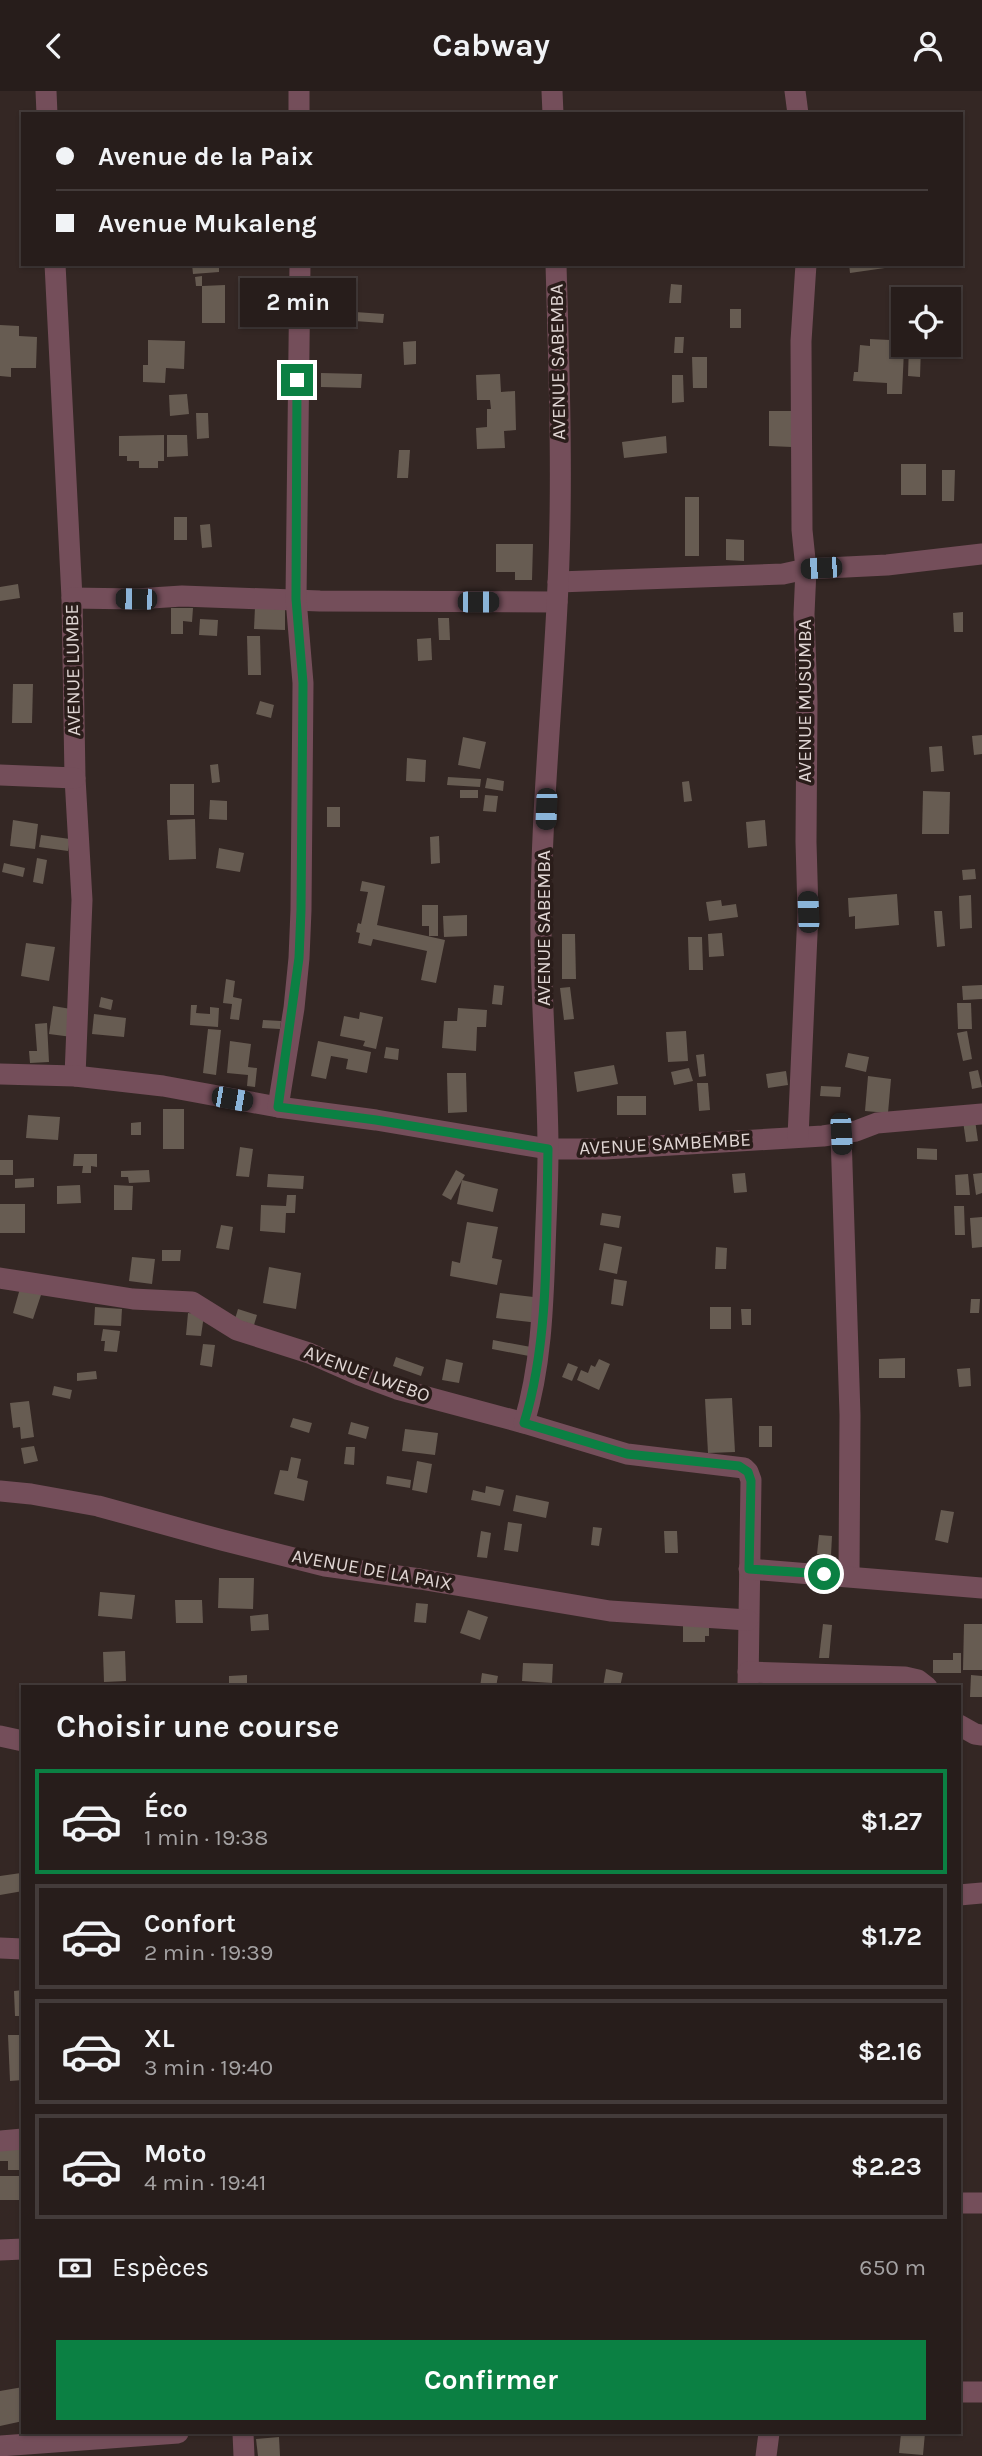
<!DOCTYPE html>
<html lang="fr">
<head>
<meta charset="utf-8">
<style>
	:root { --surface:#271d1b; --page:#2f2624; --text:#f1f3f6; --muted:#a4a2a3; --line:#433b3a; --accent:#0b8043 }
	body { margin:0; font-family:Karla,sans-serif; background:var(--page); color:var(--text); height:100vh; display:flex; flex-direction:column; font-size:26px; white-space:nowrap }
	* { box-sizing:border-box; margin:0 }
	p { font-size:23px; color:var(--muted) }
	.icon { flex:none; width:38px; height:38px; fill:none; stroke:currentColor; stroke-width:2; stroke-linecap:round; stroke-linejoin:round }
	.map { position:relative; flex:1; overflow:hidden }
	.side { position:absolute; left:21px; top:1594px; width:940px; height:749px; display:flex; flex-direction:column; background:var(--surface); border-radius:0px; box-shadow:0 2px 5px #0004,0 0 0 2px var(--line) }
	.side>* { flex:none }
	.banner { position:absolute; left:21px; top:21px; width:942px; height:154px; border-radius:0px; box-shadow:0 2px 5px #0004,0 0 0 2px var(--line); display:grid; align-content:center; height:154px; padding:0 35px; background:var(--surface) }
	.fabs { position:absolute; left:891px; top:196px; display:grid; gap:14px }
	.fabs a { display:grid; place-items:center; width:70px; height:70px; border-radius:0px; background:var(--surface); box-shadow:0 2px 5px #0004,0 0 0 2px var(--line); font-size:35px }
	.end { position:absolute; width:32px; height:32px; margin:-16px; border:9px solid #0b8043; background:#fff; box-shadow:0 0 0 4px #fff }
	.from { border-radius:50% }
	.bubble { position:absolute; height:49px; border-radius:0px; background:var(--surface); box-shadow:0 2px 5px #0004,0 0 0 2px var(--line); font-size:23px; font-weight:700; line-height:49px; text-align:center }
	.car { position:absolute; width:21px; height:42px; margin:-21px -10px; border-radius:9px; box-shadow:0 0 5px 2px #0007; background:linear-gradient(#222 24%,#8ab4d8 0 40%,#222 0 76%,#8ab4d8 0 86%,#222 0) }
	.banner b { display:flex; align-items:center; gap:24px; height:66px; font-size:26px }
	.banner b+b { border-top:2px solid var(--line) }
	.banner i { width:18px; height:18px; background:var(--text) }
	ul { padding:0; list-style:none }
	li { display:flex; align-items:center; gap:21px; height:105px; margin:0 14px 10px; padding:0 21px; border:4px solid var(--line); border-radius:0px }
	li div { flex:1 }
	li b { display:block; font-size:26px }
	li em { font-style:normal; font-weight:700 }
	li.selected { border-color:var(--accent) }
	li>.icon { width:63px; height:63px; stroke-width:1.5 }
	h2 { padding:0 35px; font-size:32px; line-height:84px }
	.pay { display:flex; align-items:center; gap:18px; height:77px; padding:0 35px; font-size:26px }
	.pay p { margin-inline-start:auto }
	.primary-button { display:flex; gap:14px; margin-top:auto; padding:14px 35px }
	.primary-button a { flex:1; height:80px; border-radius:0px; background:var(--accent); color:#fff; font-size:28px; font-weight:700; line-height:80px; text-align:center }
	header { display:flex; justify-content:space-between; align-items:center; height:91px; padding:0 35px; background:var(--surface); font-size:32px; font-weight:700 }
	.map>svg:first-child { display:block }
</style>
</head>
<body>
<header><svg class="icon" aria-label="back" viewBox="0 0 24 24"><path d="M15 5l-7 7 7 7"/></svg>Cabway<svg class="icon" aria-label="person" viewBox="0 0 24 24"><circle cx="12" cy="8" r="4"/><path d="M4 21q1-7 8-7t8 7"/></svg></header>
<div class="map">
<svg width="982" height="2365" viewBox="0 0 982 2365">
	<rect width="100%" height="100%" fill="#342724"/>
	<g fill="#675c52">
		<polygon points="192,173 219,173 219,181 193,183"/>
		<polygon points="849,173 891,173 892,176 850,182"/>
		<polygon points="202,185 202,195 225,194 225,232 202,232 202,195 196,195 195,186"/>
		<polygon points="671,193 682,194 681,212 669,212"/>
		<rect x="730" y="218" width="11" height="19"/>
		<polygon points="340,220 384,223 383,232 340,229"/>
		<polygon points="0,234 19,235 19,245 37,246 36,277 11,277 11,286 0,285"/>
		<polygon points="675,246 684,246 683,262 674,262"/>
		<polygon points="870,248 890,249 890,258 904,259 902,303 887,303 887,292 853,290 854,281 858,281 860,254 870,255"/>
		<polygon points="148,249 185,250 184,278 166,277 165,292 143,291 143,274 148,274"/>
		<polygon points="416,250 416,273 404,274 403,251"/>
		<polygon points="909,254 921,254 920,286 908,285"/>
		<polygon points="692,266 707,266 707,297 693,297"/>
		<polygon points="321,282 362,283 361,297 321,296"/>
		<polygon points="500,283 501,301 515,300 516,339 504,340 505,357 477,358 476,337 487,336 487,318 491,318 490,309 477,309 476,284"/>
		<polygon points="672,284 683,284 684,311 672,312"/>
		<polygon points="187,303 189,323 170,325 169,304"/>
		<polygon points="769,320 792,320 792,356 769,355"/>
		<polygon points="196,322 208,322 209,347 197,348"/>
		<polygon points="164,344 164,370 158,370 158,377 139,377 139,370 127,370 127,365 119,365 119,345"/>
		<polygon points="167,344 187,344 188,365 167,366"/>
		<polygon points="666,345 667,362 624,367 622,351"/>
		<polygon points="399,359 410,359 408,387 397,387"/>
		<rect x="901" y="373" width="25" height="31"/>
		<polygon points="942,379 955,379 954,410 942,410"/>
		<rect x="685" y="406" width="14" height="59"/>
		<rect x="174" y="426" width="13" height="23"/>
		<polygon points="210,433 212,456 202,457 200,434"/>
		<polygon points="726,448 744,449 744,470 726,469"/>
		<polygon points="496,453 533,453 532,489 515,489 515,481 496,481"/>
		<polygon points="18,493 20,507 0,510 0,496"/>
		<polygon points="255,516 285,516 285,539 254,538"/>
		<polygon points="171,517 193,517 192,531 183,530 183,543 171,543"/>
		<polygon points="963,521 963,541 954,541 953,522"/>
		<polygon points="438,527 449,527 450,549 439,549"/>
		<polygon points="200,528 218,529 217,545 199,544"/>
		<polygon points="247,545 260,545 261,584 248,584"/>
		<polygon points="431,547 432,569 418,570 417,548"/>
		<polygon points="13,593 33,593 32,632 12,632"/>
		<polygon points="260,610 274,614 271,627 256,623"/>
		<polygon points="982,644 982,663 974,664 972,645"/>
		<polygon points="463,646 486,651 480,678 458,674"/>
		<polygon points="942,655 944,680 931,681 929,656"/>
		<polygon points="407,667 426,669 425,691 406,690"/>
		<polygon points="218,673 220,691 212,692 210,674"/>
		<polygon points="448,686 481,688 480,696 447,694"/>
		<polygon points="487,687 504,690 503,700 485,697"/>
		<polygon points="689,690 692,710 684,711 682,691"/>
		<rect x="170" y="693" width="24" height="31"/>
		<rect x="460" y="699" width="18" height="8"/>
		<polygon points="923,700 950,701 949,743 922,743"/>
		<polygon points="485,704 498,705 496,721 483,720"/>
		<polygon points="210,709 227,710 227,729 209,728"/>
		<rect x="327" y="716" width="13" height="20"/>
		<polygon points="195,728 196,768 169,769 167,729"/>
		<polygon points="13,729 38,733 35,758 10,755"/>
		<polygon points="765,729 767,755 748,757 746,731"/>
		<polygon points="41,744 70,748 68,760 39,756"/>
		<polygon points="439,745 440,772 431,773 430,746"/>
		<polygon points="219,757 244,762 240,781 216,777"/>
		<polygon points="37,767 47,769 43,793 33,791"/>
		<polygon points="4,772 25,777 23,786 2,781"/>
		<polygon points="975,778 976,788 963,789 962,779"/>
		<polygon points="362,790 385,795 377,834 445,849 436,892 421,889 427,860 373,848 371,855 358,852 360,842 356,841 358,832 361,833 368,801 360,800"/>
		<polygon points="897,803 899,834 855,838 855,825 849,826 848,807"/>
		<polygon points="971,804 972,837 960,838 959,805"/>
		<polygon points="721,809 722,815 736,813 738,826 709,830 706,811"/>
		<polygon points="422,814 438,814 438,845 429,845 429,835 422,835"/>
		<polygon points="934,820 942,820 945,855 937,856"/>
		<polygon points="467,824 467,845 444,846 443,825"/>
		<polygon points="722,842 724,865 709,866 708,843"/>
		<polygon points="562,843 575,843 576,888 562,888"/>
		<polygon points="688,846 702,846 703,879 689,879"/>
		<polygon points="26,852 55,856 49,890 21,885"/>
		<polygon points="226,888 235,890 233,906 242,908 239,929 230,928 232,913 223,912"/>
		<polygon points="494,894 504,895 502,914 492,913"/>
		<polygon points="982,894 982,908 963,909 962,895"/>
		<polygon points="570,896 574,928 564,929 560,897"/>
		<polygon points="101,906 113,909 111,919 99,916"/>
		<polygon points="957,912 971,912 972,938 958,938"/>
		<polygon points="191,914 197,914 196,922 210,923 210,916 219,917 218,936 190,934"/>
		<polygon points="53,915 77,919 72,946 49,943"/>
		<polygon points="458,917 487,919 486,936 477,936 476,960 442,957 444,930 457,930"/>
		<polygon points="360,921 383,926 376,958 363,955 365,950 340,945 344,925 359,928"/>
		<polygon points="94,923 126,927 124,946 92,943"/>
		<polygon points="263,929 281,930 280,938 262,937"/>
		<polygon points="47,932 49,971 30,972 29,960 37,960 35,933"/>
		<polygon points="208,938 221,939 216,984 203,982"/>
		<polygon points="686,940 688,970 668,971 666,941"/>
		<polygon points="967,940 972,968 963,970 957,942"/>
		<polygon points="230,950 251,953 248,976 257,977 255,996 247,995 248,984 227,982"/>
		<polygon points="318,950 371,961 367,982 346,978 348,968 331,965 326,988 311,985"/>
		<polygon points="386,956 399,958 398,969 384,967"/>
		<polygon points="848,962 869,966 866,981 845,976"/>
		<polygon points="704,963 706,985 699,986 696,964"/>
		<polygon points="614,974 618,993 577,1001 574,981"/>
		<polygon points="689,977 693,990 674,994 671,981"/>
		<polygon points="978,979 982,996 972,998 969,981"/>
		<polygon points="786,980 788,994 768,997 766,983"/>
		<polygon points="447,982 466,982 467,1021 448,1022"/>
		<polygon points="868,985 891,988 888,1022 865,1020"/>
		<polygon points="697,992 708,992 710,1019 699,1020"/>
		<polygon points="821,995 841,996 840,1006 820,1005"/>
		<rect x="617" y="1005" width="29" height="19"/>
		<rect x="163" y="1018" width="21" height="40"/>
		<polygon points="28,1024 60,1026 58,1049 26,1047"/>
		<polygon points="975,1029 978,1050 966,1051 963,1030"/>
		<polygon points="141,1031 141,1044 131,1044 131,1032"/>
		<polygon points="240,1056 253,1058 249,1086 236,1085"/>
		<polygon points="917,1057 937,1058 937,1069 917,1068"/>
		<polygon points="74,1063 97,1063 97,1076 91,1075 91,1082 82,1082 83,1075 73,1075"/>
		<rect x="0" y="1069" width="13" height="15"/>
		<polygon points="149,1079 150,1091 129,1092 128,1086 121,1086 121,1080"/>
		<polygon points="456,1079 465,1084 451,1109 442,1104"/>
		<polygon points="745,1082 747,1101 734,1102 732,1083"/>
		<polygon points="982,1082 982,1102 976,1104 973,1083"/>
		<polygon points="268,1083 304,1085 303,1098 267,1096"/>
		<polygon points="968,1083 970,1104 956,1104 955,1084"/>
		<polygon points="34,1087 34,1096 15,1097 15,1088"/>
		<polygon points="462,1089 498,1098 493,1121 457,1113"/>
		<polygon points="80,1094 81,1112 57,1113 57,1095"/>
		<polygon points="114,1094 133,1095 132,1119 114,1119"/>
		<polygon points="287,1104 296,1104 295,1122 286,1122 285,1142 260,1140 261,1114 286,1115"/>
		<rect x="0" y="1113" width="25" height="29"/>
		<polygon points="954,1115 964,1115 965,1144 955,1144"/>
		<polygon points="602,1122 621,1125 619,1137 600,1134"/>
		<polygon points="982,1126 982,1156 972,1157 970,1127"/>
		<polygon points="467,1131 498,1136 492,1167 502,1169 497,1194 450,1185 452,1170 460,1172"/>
		<polygon points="221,1134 233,1136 229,1159 216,1157"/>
		<polygon points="604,1152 622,1156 617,1183 599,1179"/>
		<polygon points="716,1156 727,1157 726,1178 715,1178"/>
		<polygon points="162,1159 181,1159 180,1170 162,1170"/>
		<polygon points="132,1166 155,1168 152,1193 129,1190"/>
		<polygon points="269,1176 301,1182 296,1218 263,1212"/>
		<polygon points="614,1188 627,1190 623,1215 611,1213"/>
		<polygon points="21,1194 42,1201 33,1228 13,1222"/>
		<polygon points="500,1202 542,1207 539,1232 496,1227"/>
		<polygon points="971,1208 980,1208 979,1222 970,1222"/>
		<polygon points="95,1216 122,1218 121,1235 94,1234"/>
		<rect x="710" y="1216" width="21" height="22"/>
		<polygon points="238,1218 257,1224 254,1234 235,1228"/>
		<polygon points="741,1218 751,1218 751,1234 742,1234"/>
		<polygon points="188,1222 204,1224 201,1245 186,1244"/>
		<polygon points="103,1238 120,1240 117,1261 104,1260 105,1250 101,1250"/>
		<polygon points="493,1249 531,1256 529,1265 492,1258"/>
		<polygon points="203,1253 215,1254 212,1276 200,1274"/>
		<polygon points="396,1266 424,1276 421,1285 393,1275"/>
		<polygon points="905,1267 905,1287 879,1287 879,1268"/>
		<polygon points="446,1268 463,1272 459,1292 442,1289"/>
		<polygon points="599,1268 610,1273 599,1299 577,1289 581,1279 588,1282 591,1274 595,1276"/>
		<polygon points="568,1272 578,1276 572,1290 562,1286"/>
		<polygon points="970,1277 971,1295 959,1296 957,1278"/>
		<polygon points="96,1280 97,1288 77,1290 77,1282"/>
		<polygon points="54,1295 72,1299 70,1308 52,1304"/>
		<polygon points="732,1307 735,1361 708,1362 705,1308"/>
		<polygon points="29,1310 34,1346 21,1348 20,1336 13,1337 10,1312"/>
		<polygon points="293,1327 312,1332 309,1342 290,1336"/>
		<polygon points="351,1331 369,1336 366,1348 348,1343"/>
		<rect x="759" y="1335" width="13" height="21"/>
		<polygon points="405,1338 438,1342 435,1364 402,1360"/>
		<polygon points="34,1355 38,1370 24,1373 21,1357"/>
		<polygon points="346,1356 355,1356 354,1374 344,1373"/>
		<polygon points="291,1366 301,1368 297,1387 308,1390 304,1410 274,1403 280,1379 288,1380"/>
		<polygon points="417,1370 432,1373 427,1402 412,1399"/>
		<polygon points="387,1385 411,1389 410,1397 386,1393"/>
		<polygon points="486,1395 504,1399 500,1415 471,1409 473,1399 485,1402"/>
		<polygon points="516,1404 549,1411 546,1427 513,1420"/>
		<polygon points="941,1419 954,1421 948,1452 935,1449"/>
		<polygon points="508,1431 522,1433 518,1461 504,1459"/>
		<polygon points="593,1436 602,1437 599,1455 591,1454"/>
		<polygon points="481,1440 491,1442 487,1467 477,1466"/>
		<polygon points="664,1440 677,1440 678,1462 665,1462"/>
		<polygon points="819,1444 832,1445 831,1464 817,1463"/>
		<polygon points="219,1487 254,1487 253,1518 218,1517"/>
		<polygon points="100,1501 135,1504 132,1528 98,1525"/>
		<polygon points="175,1509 202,1509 203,1532 176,1532"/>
		<polygon points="416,1512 428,1513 426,1532 414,1531"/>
		<polygon points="468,1519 488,1526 480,1549 460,1542"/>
		<polygon points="268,1523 269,1539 251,1540 250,1525"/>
		<polygon points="683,1532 709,1533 709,1545 705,1545 705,1551 683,1551"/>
		<polygon points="823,1533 832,1534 829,1567 819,1567"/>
		<polygon points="964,1533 982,1533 982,1579 963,1579"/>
		<polygon points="125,1560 126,1590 104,1591 103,1561"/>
		<polygon points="953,1562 961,1562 961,1582 933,1582 933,1569 953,1569"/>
		<polygon points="523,1572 553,1573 552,1592 522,1590"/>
		<polygon points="606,1578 623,1582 620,1596 603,1596"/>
		<polygon points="482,1582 498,1585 496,1596 480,1596"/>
		<polygon points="247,1584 247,1596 229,1596 229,1585"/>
		<polygon points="971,1584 982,1585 982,1606 970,1606"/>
		<polygon points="21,1782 23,1800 0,1804 0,1785"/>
		<polygon points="23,1899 23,1925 15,1925 14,1900"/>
		<polygon points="8,1944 23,1944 23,1989 10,1990"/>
		<polygon points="0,2058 20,2058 20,2079 8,2079 8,2070 0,2070"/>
		<rect x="0" y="2085" width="21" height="24"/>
		<polygon points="23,2296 23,2330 0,2335 0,2300"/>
		<polygon points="901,2342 925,2342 923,2364 899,2362"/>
		<polygon points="279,2346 280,2365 258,2365 256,2348"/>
	</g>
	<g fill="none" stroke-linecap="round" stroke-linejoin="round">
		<g stroke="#744e5a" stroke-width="21">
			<polyline points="46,0 47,23"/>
			<polyline points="299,0 299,23"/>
			<polyline points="552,0 553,23"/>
			<polyline points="795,0 798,23"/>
			<polyline points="55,173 72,507 75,687 82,809 75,985"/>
			<polyline points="558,491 783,483 806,478 887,474 982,463"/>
			<polyline points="72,507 136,508 182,505 320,510 557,511"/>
			<polyline points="0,684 75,687"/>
			<polyline points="0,983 75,985 163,995 278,1016 376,1029 548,1058 605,1058 823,1045 856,1040 877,1032 982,1023"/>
			<polyline points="278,1016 294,917 299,867 301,819 303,592 296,508 300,173"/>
			<polyline points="841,1043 850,1324 849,1485"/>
			<polyline points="798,1046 808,821 806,751 807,611 804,523 806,478 802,439 801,250 806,173"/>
			<polyline points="0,1187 133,1208 192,1211 237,1239 309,1262 359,1284 397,1298 524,1332 627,1363 744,1377 748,1381 751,1389 748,1596"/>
			<path d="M524,1332C541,1276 543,1216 545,1159C546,1126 548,1093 548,1060C548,988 541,916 541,844C540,727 553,610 558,494C563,387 559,280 556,173"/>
			<polyline points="0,1400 31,1403 98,1415 222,1449 325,1475 420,1488 610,1520 748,1529"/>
			<polyline points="749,1478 982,1497"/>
			<polyline points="748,1581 905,1586 918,1589 927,1596"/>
			<polyline points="959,1634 975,1643 982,1644"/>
			<polyline points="0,1645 23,1650"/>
			<polyline points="959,1804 982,1802"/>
			<polyline points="0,1857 23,1858"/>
			<polyline points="0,2050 23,2048"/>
			<polyline points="959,2112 982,2112"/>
			<polyline points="0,2159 23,2158"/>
			<polyline points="959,2301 982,2301"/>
			<polyline points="243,2342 244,2365"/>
			<polyline points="0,2355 178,2342"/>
			<polyline points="766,2365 769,2342"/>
		</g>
	</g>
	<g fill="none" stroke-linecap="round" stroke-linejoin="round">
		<path stroke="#0b8043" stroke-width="9" d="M297,289L296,508L303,592L301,819L299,867L278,1016L376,1029L548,1058C546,1145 550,1249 524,1332L627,1363L739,1375L748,1381L751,1390L749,1478L824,1483"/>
	</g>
	<g text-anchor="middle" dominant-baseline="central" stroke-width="7" stroke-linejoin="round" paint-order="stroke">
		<g font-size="19" fill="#e0d6d4" stroke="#2a1d1a">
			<text transform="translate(558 271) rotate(-91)">AVENUE SABEMBA</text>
			<text transform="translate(73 579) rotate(-91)">AVENUE LUMBE</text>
			<text transform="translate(805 610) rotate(-90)">AVENUE MUSUMBA</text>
			<text transform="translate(544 837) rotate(-90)">AVENUE SABEMBA</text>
			<text transform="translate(665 1053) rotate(-3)">AVENUE SAMBEMBE</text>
			<text transform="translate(367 1283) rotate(20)">AVENUE LWEBO</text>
			<text transform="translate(372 1479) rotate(10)">AVENUE DE LA PAIX</text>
		</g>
	</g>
</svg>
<div class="fabs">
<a><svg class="icon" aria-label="locate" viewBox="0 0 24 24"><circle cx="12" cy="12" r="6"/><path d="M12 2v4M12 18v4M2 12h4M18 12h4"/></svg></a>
</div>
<i class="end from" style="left:824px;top:1483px"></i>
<i class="end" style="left:297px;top:289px"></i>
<div class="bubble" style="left:240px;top:187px;width:116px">2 min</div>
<i class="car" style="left:821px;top:477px;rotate:267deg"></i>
<i class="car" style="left:136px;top:508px;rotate:271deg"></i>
<i class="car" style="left:478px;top:511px;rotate:90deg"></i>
<i class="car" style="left:546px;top:718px;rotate:182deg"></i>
<i class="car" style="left:808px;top:821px;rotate:358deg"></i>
<i class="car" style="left:232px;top:1008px;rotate:100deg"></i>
<i class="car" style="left:841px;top:1043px;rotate:177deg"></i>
<div class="banner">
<b><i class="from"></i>Avenue de la Paix</b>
<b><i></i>Avenue Mukaleng</b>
</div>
<section class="side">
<h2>Choisir une course</h2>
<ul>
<li class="selected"><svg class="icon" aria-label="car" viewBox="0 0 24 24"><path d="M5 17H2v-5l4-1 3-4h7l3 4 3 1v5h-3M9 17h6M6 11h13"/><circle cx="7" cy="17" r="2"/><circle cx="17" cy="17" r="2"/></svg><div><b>Éco</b><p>1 min · 19:38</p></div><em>$1.27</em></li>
<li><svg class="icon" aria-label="car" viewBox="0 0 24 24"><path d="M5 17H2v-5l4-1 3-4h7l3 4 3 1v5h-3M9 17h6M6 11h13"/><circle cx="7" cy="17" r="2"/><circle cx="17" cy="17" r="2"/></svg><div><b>Confort</b><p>2 min · 19:39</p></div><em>$1.72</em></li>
<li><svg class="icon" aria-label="car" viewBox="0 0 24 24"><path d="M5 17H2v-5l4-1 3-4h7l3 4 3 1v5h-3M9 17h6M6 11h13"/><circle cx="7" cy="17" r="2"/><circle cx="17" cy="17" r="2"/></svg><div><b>XL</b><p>3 min · 19:40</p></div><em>$2.16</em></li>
<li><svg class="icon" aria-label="car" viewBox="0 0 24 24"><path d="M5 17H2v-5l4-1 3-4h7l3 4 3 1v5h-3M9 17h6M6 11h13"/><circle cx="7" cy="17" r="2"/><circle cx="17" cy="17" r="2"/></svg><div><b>Moto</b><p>4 min · 19:41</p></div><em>$2.23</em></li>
</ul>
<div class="pay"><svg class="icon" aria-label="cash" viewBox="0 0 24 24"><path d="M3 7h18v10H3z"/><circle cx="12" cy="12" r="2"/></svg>Espèces<p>650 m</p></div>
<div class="primary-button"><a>Confirmer</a></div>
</section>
</div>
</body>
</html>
